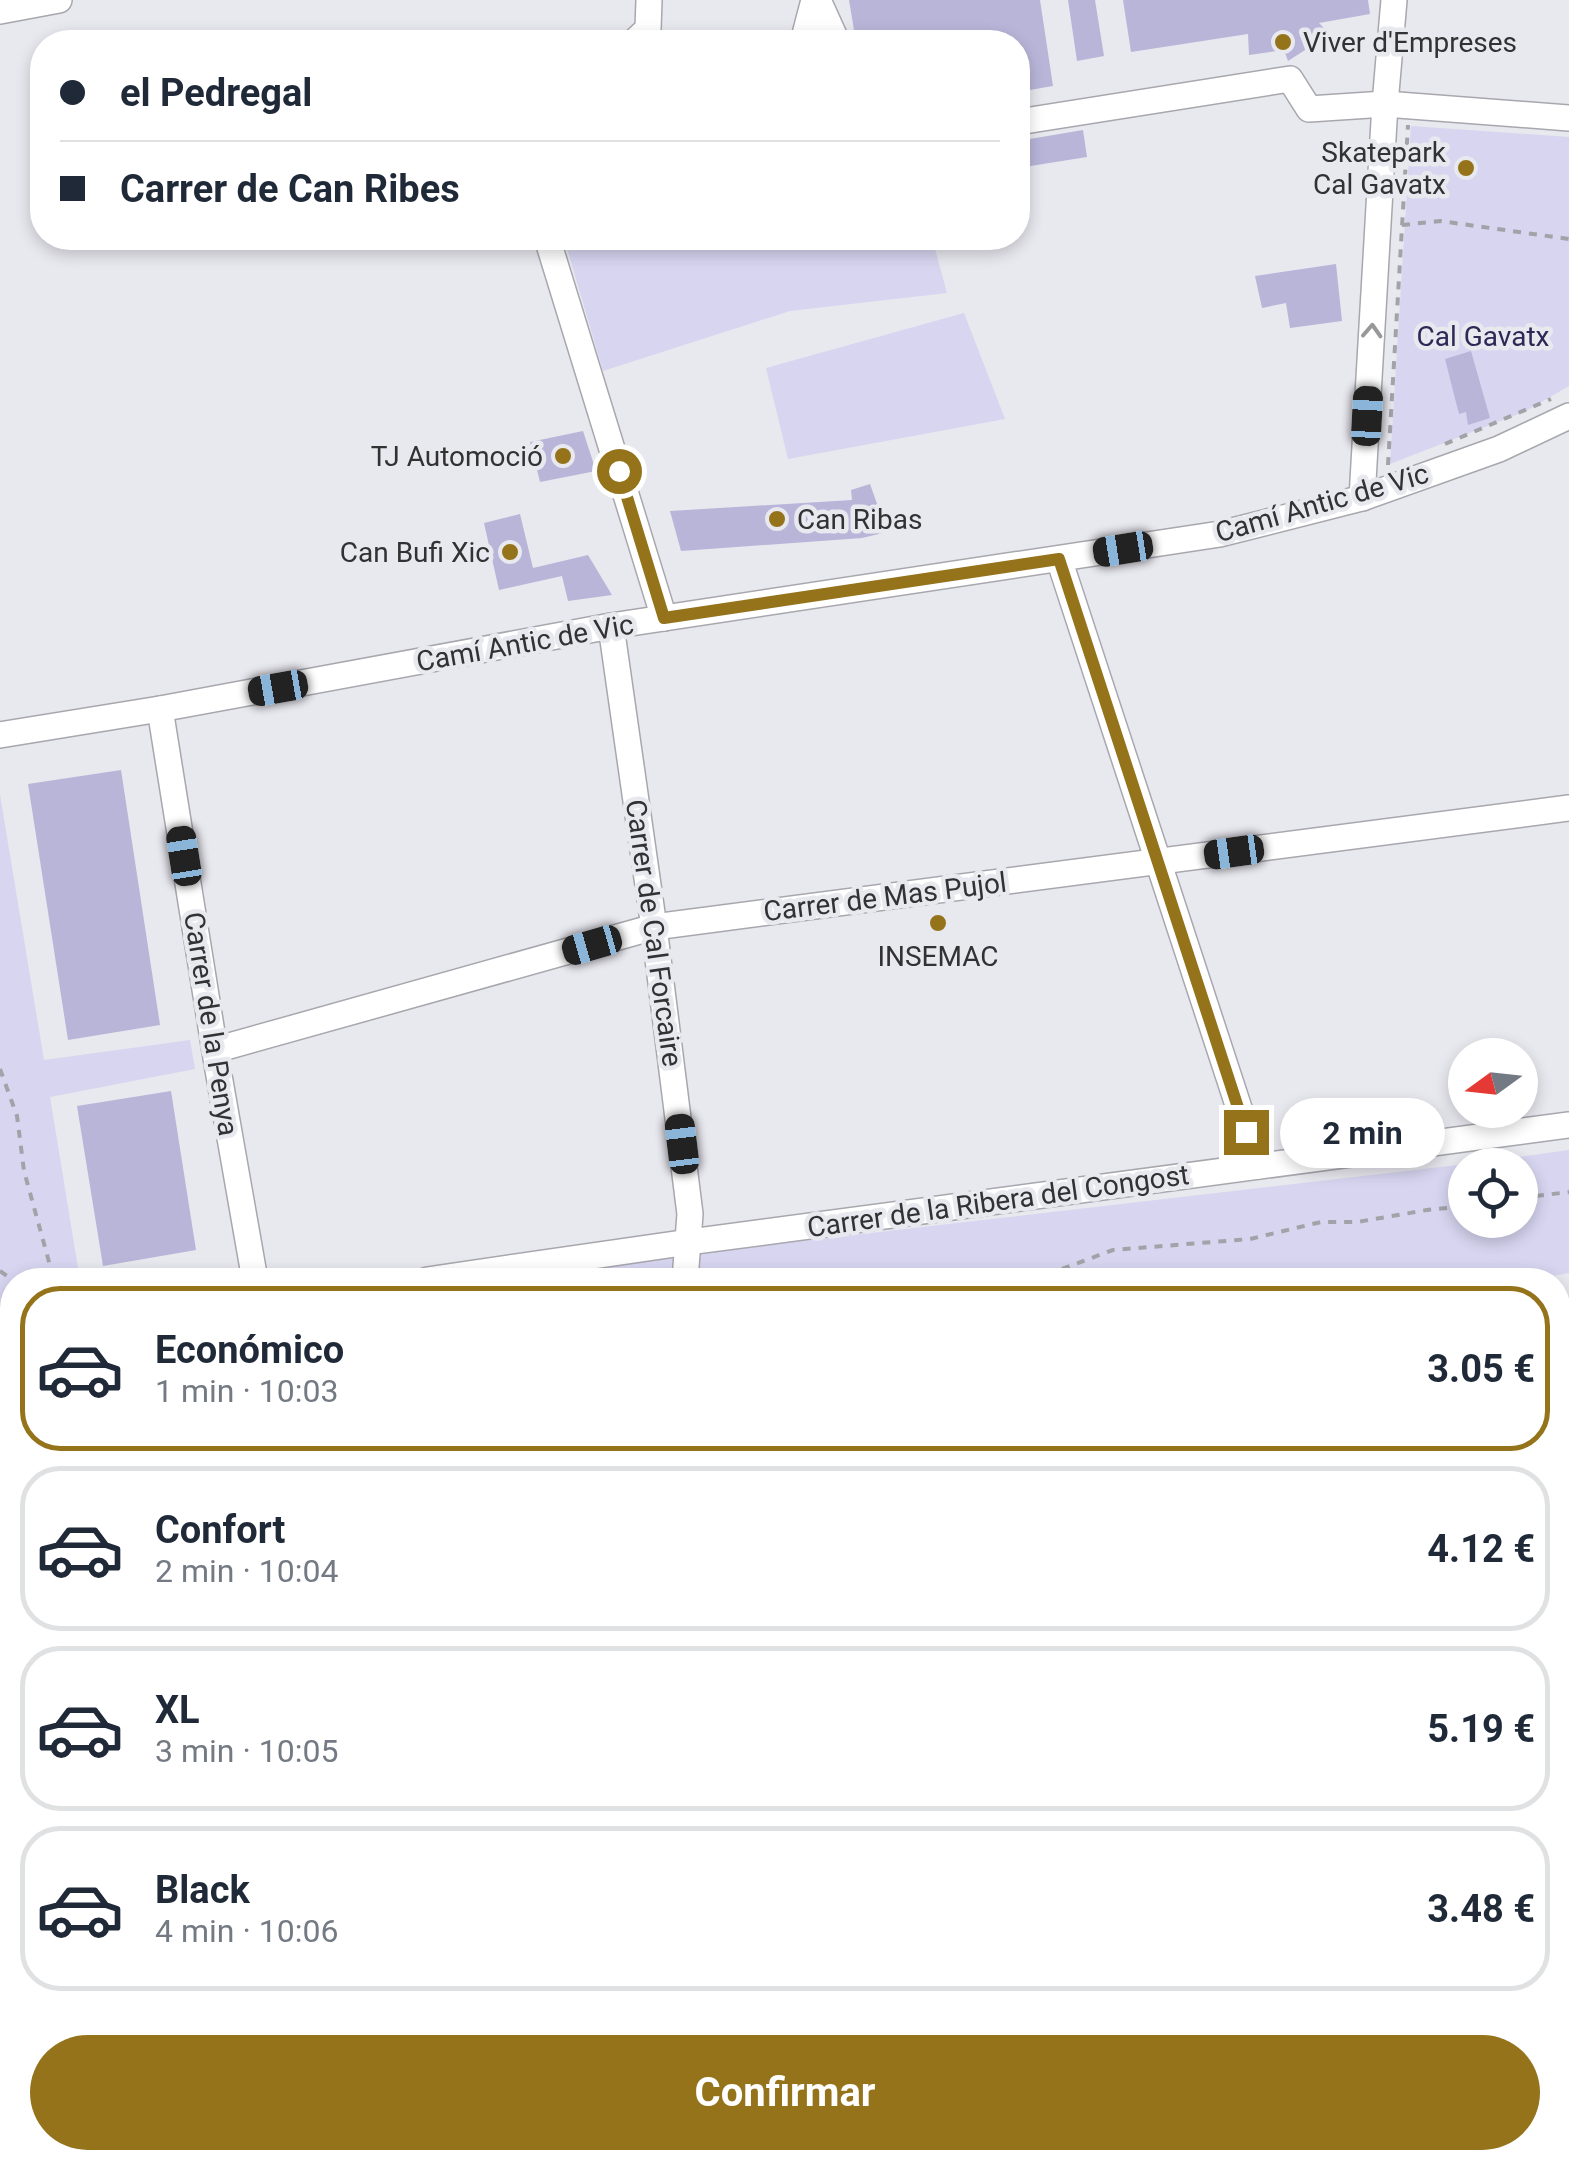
<!DOCTYPE html>
<html lang="es">
<head>
<meta charset="utf-8">
<style>
	:root { --surface:#fff; --page:#f2f2f3; --text:#1f2937; --muted:#747a83; --line:#e0e1e3; --accent:#94731b }
	body { margin:0; font-family:Roboto,sans-serif; background:var(--page); color:var(--text); height:100vh; display:flex; flex-direction:column; font-size:38px; white-space:nowrap }
	* { box-sizing:border-box; margin:0 }
	p { font-size:32px; color:var(--muted) }
	.icon { flex:none; width:55px; height:55px; fill:none; stroke:currentColor; stroke-width:2; stroke-linecap:round; stroke-linejoin:round }
	.map { position:relative; flex:1; overflow:hidden }
	.panel { position:absolute; left:0px; top:1268px; width:1570px; height:902px; display:flex; flex-direction:column; background:var(--surface); border-radius:40px 40px 0 0; box-shadow:0 5px 15px #0003 }
	.panel>* { flex:none }
	.hud { position:absolute; left:30px; top:30px; width:1000px; height:220px; border-radius:40px; box-shadow:0 5px 15px #0003; display:grid; align-content:center; height:220px; padding:0 30px; background:var(--surface) }
	.needle { width:65px; rotate:255deg }
	.tools { position:absolute; left:1448px; top:1038px; display:grid; gap:20px }
	.tools a { display:grid; place-items:center; width:90px; height:90px; border-radius:50%; background:var(--surface); box-shadow:0 5px 15px #0003; font-size:50px }
	.end { position:absolute; width:45px; height:45px; margin:-22px; border:12px solid #94731b; background:#fff; box-shadow:0 0 0 5px #fff }
	.from { border-radius:50% }
	.bubble { position:absolute; height:70px; border-radius:35px; background:var(--surface); box-shadow:0 5px 15px #0003; font-size:32px; font-weight:700; line-height:70px; text-align:center }
	.car { position:absolute; width:30px; height:60px; margin:-30px -15px; border-radius:12px; box-shadow:0 0 8px 2px #0007; background:linear-gradient(#222 24%,#8ab4d8 0 40%,#222 0 76%,#8ab4d8 0 86%,#222 0) }
	.hud b { display:flex; align-items:center; gap:35px; height:95px; font-size:38px }
	.hud b+b { border-top:2px solid var(--line) }
	.hud i { width:25px; height:25px; background:var(--text) }
	ul { padding:18px 0 0; list-style:none }
	li { display:flex; align-items:center; gap:30px; height:165px; margin:0 20px 15px; padding:0 10px; border:5px solid var(--line); border-radius:40px }
	li div { flex:1 }
	li b { display:block; font-size:38px }
	li em { font-style:normal; font-weight:700 }
	li.current { border-color:var(--accent) }
	li>.icon { width:90px; height:90px; stroke-width:1.5 }
	.primary-button { display:flex; gap:20px; margin-top:auto; padding:20px 30px }
	.primary-button a { flex:1; height:115px; border-radius:60px; background:var(--accent); color:#fff; font-size:40px; font-weight:700; line-height:115px; text-align:center }
	.map>svg:first-child { display:block }
</style>
</head>
<body>
<div class="map">
<svg width="1569" height="2168" viewBox="0 0 1569 2168">
	<rect width="100%" height="100%" fill="#e8e8ef"/>
	<g fill="#d7d5f0" fill-rule="evenodd">
		<polygon points="1411,126 1569,137 1569,386 1526,411 1390,464"/>
		<polygon points="564,238 932,238 947,293 790,311 603,371"/>
		<polygon points="964,313 1005,419 788,459 766,368"/>
		<polygon points="0,795 44,1060 190,1040 195,1069 50,1097 80,1280 12,1280 12,1431 0,1431"/>
		<path d="M1569,1150V1273L1530,1280H505L715,1251L1484,1162ZM1465,1165H1520V1220H1465Z"/>
		<polygon points="1569,1305 1569,1408 1558,1410 1558,1307"/>
		<rect x="0" y="1468" width="12" height="134"/>
		<polygon points="354,2158 681,2158 682,2168 356,2168"/>
	</g>
	<g fill="#b8b5d9">
		<polygon points="849,0 1040,0 1053,86 1018,92 1018,42 856,42"/>
		<polygon points="1068,0 1095,0 1104,56 1077,61"/>
		<polygon points="1123,0 1368,0 1370,14 1319,23 1330,34 1288,61 1284,50 1249,55 1248,34 1131,52"/>
		<polygon points="1083,130 1087,157 1018,168 1018,141"/>
		<polygon points="1336,264 1342,321 1290,328 1286,303 1262,308 1255,276"/>
		<polygon points="1471,351 1490,418 1468,425 1466,412 1459,414 1445,359"/>
		<polygon points="583,431 596,471 540,482 530,442"/>
		<polygon points="870,484 887,532 862,538 681,551 670,511 852,500 851,490"/>
		<polygon points="520,514 533,568 588,555 612,595 568,601 562,576 499,590 484,523"/>
		<polygon points="121,770 160,1025 68,1040 28,784"/>
		<polygon points="171,1091 196,1250 103,1266 77,1106"/>
	</g>
	<g fill="none" stroke-linecap="round" stroke-linejoin="round">
		<g stroke="#a8a7ae" stroke-width="28">
			<g id="minor">
				<polyline points="818,0 837,42"/>
				<polyline points="0,11 59,0"/>
				<polyline points="634,42 648,29 649,0"/>
				<polyline points="803,42 814,0"/>
				<polyline points="1018,122 1290,79 1309,109 1385,104 1569,118"/>
				<polyline points="547,238 664,618"/>
				<polyline points="1362,498 1385,104 1394,0"/>
				<polyline points="1059,559 1258,1166"/>
				<polyline points="611,626 654,927 690,1214 685,1280"/>
				<polyline points="160,709 217,1064 255,1280"/>
				<polyline points="0,735 160,709 611,626 1220,534 1362,498 1499,449 1569,416"/>
				<polyline points="215,1050 654,927 1569,808"/>
				<polyline points="427,1280 689,1242 1569,1125"/>
				<polyline points="1567,1442 1569,1455"/>
				<polyline points="1558,1499 1569,1496"/>
				<polyline points="0,1623 12,1623"/>
				<polyline points="1558,1672 1569,1668"/>
				<polyline points="0,2059 12,2056"/>
				<polyline points="331,2158 333,2168"/>
				<polyline points="1085,2158 1088,2168"/>
			</g>
		</g>
		<g stroke="#a3a2a8" stroke-width="4" stroke-dasharray="8 8" stroke-linecap="butt">
			<polyline points="1402,225 1440,221 1569,239"/>
			<polyline points="1445,444 1551,399"/>
			<polyline points="1388,465 1408,125"/>
			<polyline points="0,1069 17,1116 24,1171 54,1280"/>
			<polyline points="1520,1198 1569,1192"/>
			<polyline points="0,1271 13,1280"/>
			<polyline points="651,1280 664,1273"/>
			<polyline points="1032,1280 1113,1250 1250,1239 1321,1222 1357,1222 1427,1210 1465,1206"/>
			<polyline points="0,1353 12,1335"/>
			<polyline points="1558,1387 1569,1385"/>
			<polyline points="1558,1401 1569,1399"/>
			<polyline points="1558,1414 1569,1412"/>
			<polyline points="0,1582 12,1582"/>
		</g>
		<use href="#minor" stroke="#fff" stroke-width="25"/>
	</g>
	<defs><path id="oneway-chevron" d="M-2-3.5L2.5 0L-2 3.5" fill="none" stroke-width="1.6" stroke-linecap="round" stroke-linejoin="round" transform="scale(2.5)"/></defs>
	<use stroke="#98989a" href="#oneway-chevron" transform="translate(1372 331) rotate(-87)"/>
	<g fill="none" stroke-linecap="round" stroke-linejoin="round">
		<polyline stroke="#94731b" stroke-width="12" points="619,471 664,618 1059,559 1246,1132"/>
	</g>
	<g fill="#94731b" stroke="#e8e8ef" stroke-width="4">
		<circle cx="1283" cy="42" r="10"/>
		<circle cx="1466" cy="168" r="10"/>
		<circle cx="563" cy="456" r="10"/>
		<circle cx="777" cy="519" r="10"/>
		<circle cx="510" cy="552" r="10"/>
		<circle cx="938" cy="923" r="10"/>
	</g>
	<g text-anchor="middle" dominant-baseline="central" stroke-width="9" stroke-linejoin="round" paint-order="stroke">
		<g font-size="28" fill="#323134" stroke="#e8e8ef" text-anchor="end">
			<text x="1303" y="42" text-anchor="start">Viver d'Empreses</text>
			<text x="1446" y="152">Skatepark<tspan x="1446" dy="32">Cal Gavatx</tspan></text>
			<text x="543" y="456">TJ Automoció</text>
			<text x="797" y="519" text-anchor="start">Can Ribas</text>
			<text x="490" y="552">Can Bufi Xic</text>
			<text x="938" y="956" text-anchor="middle">INSEMAC</text>
		</g>
		<g font-size="28" fill="#2f2755" stroke="#e8e8ef">
			<text x="1483" y="336">Cal Gavatx</text>
		</g>
		<g font-size="28" fill="#323134" stroke="#e8e8ef">
			<text transform="translate(1322 503) rotate(-16)">Camí Antic de Vic</text>
			<text transform="translate(525 643) rotate(-10)">Camí Antic de Vic</text>
			<text transform="translate(885 897) rotate(-7)">Carrer de Mas Pujol</text>
			<text transform="translate(654 933) rotate(82)">Carrer de Cal Forcaire</text>
			<text transform="translate(211 1024) rotate(81)">Carrer de la Penya</text>
			<text transform="translate(998 1201) rotate(-8)">Carrer de la Ribera del Congost</text>
		</g>
	</g>
</svg>
<div class="tools">
<a><svg class="needle" viewBox="-14 -14 28 28"><path d="M0-13l5 13h-10z" fill="#e53935"/><path d="M0 13l5-13h-10z" fill="#747a83"/></svg></a>
<a><svg class="icon" aria-label="locate" viewBox="0 0 24 24"><circle cx="12" cy="12" r="6"/><path d="M12 2v4M12 18v4M2 12h4M18 12h4"/></svg></a>
</div>
<i class="end from" style="left:619px;top:471px"></i>
<i class="end" style="left:1246px;top:1132px"></i>
<div class="bubble" style="left:1280px;top:1098px;width:165px">2 min</div>
<i class="car" style="left:1367px;top:416px;rotate:3deg"></i>
<i class="car" style="left:1123px;top:549px;rotate:261deg"></i>
<i class="car" style="left:278px;top:688px;rotate:260deg"></i>
<i class="car" style="left:1234px;top:852px;rotate:262deg"></i>
<i class="car" style="left:184px;top:856px;rotate:351deg"></i>
<i class="car" style="left:592px;top:945px;rotate:254deg"></i>
<i class="car" style="left:682px;top:1144px;rotate:353deg"></i>
<div class="hud">
<b><i class="from"></i>el Pedregal</b>
<b><i></i>Carrer de Can Ribes</b>
</div>
<section class="panel">
<ul>
<li class="current"><svg class="icon" aria-label="car" viewBox="0 0 24 24"><path d="M5 17H2v-5l4-1 3-4h7l3 4 3 1v5h-3M9 17h6M6 11h13"/><circle cx="7" cy="17" r="2"/><circle cx="17" cy="17" r="2"/></svg><div><b>Económico</b><p>1 min · 10:03</p></div><em>3.05 €</em></li>
<li><svg class="icon" aria-label="car" viewBox="0 0 24 24"><path d="M5 17H2v-5l4-1 3-4h7l3 4 3 1v5h-3M9 17h6M6 11h13"/><circle cx="7" cy="17" r="2"/><circle cx="17" cy="17" r="2"/></svg><div><b>Confort</b><p>2 min · 10:04</p></div><em>4.12 €</em></li>
<li><svg class="icon" aria-label="car" viewBox="0 0 24 24"><path d="M5 17H2v-5l4-1 3-4h7l3 4 3 1v5h-3M9 17h6M6 11h13"/><circle cx="7" cy="17" r="2"/><circle cx="17" cy="17" r="2"/></svg><div><b>XL</b><p>3 min · 10:05</p></div><em>5.19 €</em></li>
<li><svg class="icon" aria-label="car" viewBox="0 0 24 24"><path d="M5 17H2v-5l4-1 3-4h7l3 4 3 1v5h-3M9 17h6M6 11h13"/><circle cx="7" cy="17" r="2"/><circle cx="17" cy="17" r="2"/></svg><div><b>Black</b><p>4 min · 10:06</p></div><em>3.48 €</em></li>
</ul>
<div class="primary-button"><a>Confirmar</a></div>
</section>
</div>
</body>
</html>
